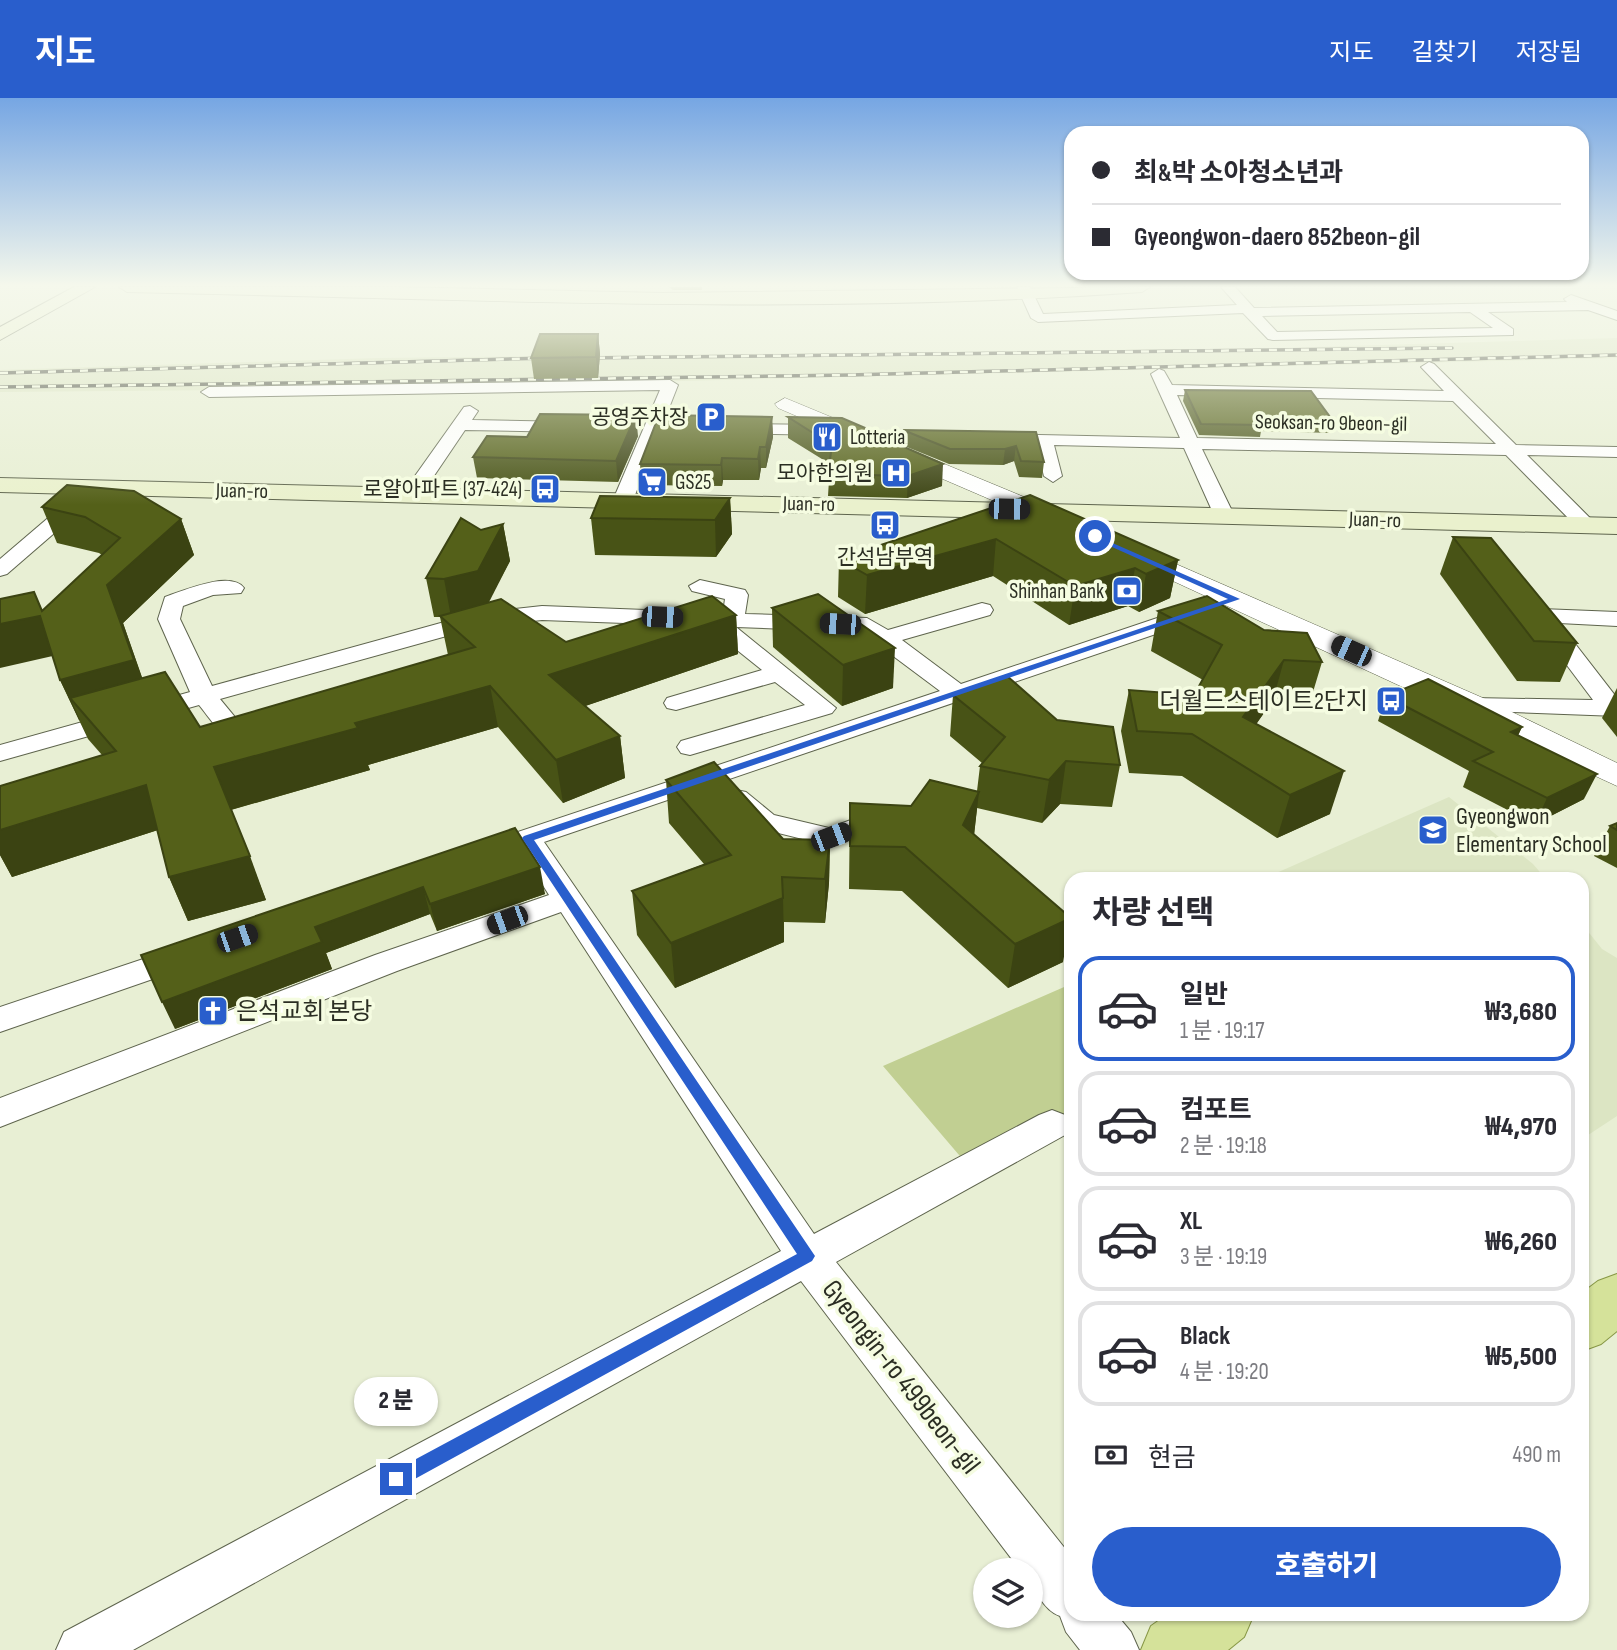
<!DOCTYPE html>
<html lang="ko">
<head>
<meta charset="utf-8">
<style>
	:root { --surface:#fff; --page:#f2f2f3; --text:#2b2b33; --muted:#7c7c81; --line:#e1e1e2; --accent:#295ecc }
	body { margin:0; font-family:"Sofia Sans Condensed","Noto Sans KR",sans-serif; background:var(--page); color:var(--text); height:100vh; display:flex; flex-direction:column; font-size:26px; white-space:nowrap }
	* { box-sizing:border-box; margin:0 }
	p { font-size:23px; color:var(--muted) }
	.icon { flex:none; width:38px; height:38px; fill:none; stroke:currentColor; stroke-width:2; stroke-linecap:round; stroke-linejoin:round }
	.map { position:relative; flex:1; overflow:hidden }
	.side { position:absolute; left:1064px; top:774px; width:525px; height:749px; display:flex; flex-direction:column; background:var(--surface); border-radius:21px; box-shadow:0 2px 5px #0004 }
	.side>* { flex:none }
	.top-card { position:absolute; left:1064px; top:28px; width:525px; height:154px; border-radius:21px; box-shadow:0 2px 5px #0004; display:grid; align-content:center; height:154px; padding:0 28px; background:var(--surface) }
	.buttons { position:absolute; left:973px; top:1460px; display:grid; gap:14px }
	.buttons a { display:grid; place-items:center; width:70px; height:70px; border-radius:50%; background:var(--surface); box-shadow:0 2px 5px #0004; font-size:35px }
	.end { position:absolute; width:32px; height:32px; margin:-16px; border:9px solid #295ecc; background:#fff; box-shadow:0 0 0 4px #fff }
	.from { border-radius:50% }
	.bubble { position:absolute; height:49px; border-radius:24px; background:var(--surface); box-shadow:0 2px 5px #0004; font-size:23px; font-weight:800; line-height:49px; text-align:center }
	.car { position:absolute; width:21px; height:42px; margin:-21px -10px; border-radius:9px; box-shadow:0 0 5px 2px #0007; background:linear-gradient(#222 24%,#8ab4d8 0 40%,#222 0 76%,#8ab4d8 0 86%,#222 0) }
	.top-card b { display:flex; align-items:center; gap:24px; height:66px; font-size:26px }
	.top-card b+b { border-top:2px solid var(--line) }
	.top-card i { width:18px; height:18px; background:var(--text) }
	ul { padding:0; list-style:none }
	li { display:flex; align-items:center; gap:21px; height:105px; margin:0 14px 10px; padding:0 14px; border:4px solid var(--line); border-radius:21px }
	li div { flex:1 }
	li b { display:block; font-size:26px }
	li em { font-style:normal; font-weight:800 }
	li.active { border-color:var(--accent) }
	li>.icon { width:63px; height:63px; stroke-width:1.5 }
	h2 { padding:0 28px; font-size:32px; line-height:84px }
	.pay { display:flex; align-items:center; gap:18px; height:77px; padding:0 28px; font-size:26px }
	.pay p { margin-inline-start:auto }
	.action { display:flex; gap:14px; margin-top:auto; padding:14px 28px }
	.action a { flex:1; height:80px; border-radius:42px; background:var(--accent); color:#fff; font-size:28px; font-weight:800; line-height:80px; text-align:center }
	header { display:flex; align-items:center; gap:42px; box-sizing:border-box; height:98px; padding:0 35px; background:var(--accent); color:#fff }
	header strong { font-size:33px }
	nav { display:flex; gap:38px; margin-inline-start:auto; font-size:24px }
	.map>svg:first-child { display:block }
</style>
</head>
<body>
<header>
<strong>지도</strong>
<nav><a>지도</a><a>길찾기</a><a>저장됨</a></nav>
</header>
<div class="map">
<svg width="1617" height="1552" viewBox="0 0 1617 1552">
	<rect width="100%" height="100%" fill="#e8efd4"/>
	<g fill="#dce5c3">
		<polygon points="1617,240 1617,260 358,291 0,294 0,272 378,260 1277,250"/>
		<polygon points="1449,699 1533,766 1545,780 1265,780"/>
		<polygon points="1582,826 1602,851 1617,860 1617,1018 1582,1041"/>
	</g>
	<polygon fill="#c1cf92" points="1071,886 1071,1036 1050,1015 965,1064 883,968"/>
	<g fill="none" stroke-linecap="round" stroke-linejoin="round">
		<g stroke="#5e644d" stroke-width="2">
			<g id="minor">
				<path d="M1017,189H1030L1043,216L1237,207L1221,189H1235L1254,210L1567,204L1564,201L1571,197L1617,213V222L1588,212L1488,214L1513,231V237L1273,242L1268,241L1243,215L1038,224L1031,220ZM1470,214L1493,230L1277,234L1262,218Z"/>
				<path d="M1429,264L1434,266L1516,347L1617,349V359L1527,357L1593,423L1596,427L1593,431H1579L1506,357L1202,351L1234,417L1224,423L1214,417L1184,350L1054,347L1062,378L1053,384L1044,378L1036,347L998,346L989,341L998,336L1180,340L1151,276L1159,271L1164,273L1172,287L1444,293L1421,269ZM1177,297L1453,303L1496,346L1197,340Z"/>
				<polygon points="670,282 678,287 633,402 623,408 613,402 660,292 209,299 201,294 209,289"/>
				<polygon points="470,308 478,313 472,322 572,324 581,329 572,334 465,332 419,400 405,400 403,396 405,392 464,309"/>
				<polygon points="733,326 827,327 836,332 827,337 727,335 724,331"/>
				<polygon points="857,333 941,335 950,340 941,345 851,342 848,338 851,334"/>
				<polygon points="82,395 89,397 92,401 89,405 7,476 0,478 0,461 75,397"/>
				<path d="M700,482L745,492L748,497L745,516L867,520L888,532L982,505L990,507L993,512L990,517L902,542L961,586L1184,511L1192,509L1203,516L1200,521L544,744L814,1136L1039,1017L1052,1012L1065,1017L1070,1027L1065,1037L836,1164L1071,1458V1516H1116L1131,1534L1139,1552H1080L1066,1534L1060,1518C1043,1512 1031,1488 1031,1472H1020L801,1183L133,1552H56L64,1534L781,1153L561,814L397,873L0,1029V1000L375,857L549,797L521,752L483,764L473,761L468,755L473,749L940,593L861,534L736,529L836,610L832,615L690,657L681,655L677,649L681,643L805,607L775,584L676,612L667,610L664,605L667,600L762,572L707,528L542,522L479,529L220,601L239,624L257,619L266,622L270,627L266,632C221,644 227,642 199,607L0,663V647L190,594L158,521L165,499C183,493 230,472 244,490L241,495L213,497L183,508L180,521L212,588L477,515L542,508L723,515L725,501L692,493L689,488Z"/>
				<polygon points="1541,511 1617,514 1617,528 1559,525 1617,600 1617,618 1463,612 1460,607 1463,602 1472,600 1593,602 1530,518"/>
				<polygon points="736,692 746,694 774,717 829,730 878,712 888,715 892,721 888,727 831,748 754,729 722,700 726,694"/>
				<polygon points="185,847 196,850 201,858 196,866 0,934 0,909"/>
			</g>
		</g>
		<g stroke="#5e644d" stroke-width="1">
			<g id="tertiary">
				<polygon points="785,300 1070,418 1073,423 1070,428 1052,428 778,310 775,306"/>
				<polygon points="1130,446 1483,600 1617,665 1617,688 1121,459 1117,454 1121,449"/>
			</g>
		</g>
		<g stroke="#5e644d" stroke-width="2">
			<g id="secondary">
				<polygon points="74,189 95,189 0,242 0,229"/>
				<path d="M119,189H394L662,195L1150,189L1142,194C805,218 465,201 127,194Z"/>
				<polygon points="0,380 1617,420 1617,436 0,394"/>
			</g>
		</g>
		<g stroke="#879745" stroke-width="2">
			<g id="primary">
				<polygon points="1617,1176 1617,1233 1601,1246 1582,1253 1582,1195 1598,1183"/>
				<polygon points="1168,1516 1254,1516 1244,1539 1228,1552 1141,1552 1151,1528"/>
			</g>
		</g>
		<use href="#minor" fill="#fff" fill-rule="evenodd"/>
		<use href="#tertiary" fill="#fff" fill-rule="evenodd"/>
		<use href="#secondary" fill="#eaf1cd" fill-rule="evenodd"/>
		<use href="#primary" fill="#d5e29a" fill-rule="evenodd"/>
		<g stroke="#494d3f" stroke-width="3.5">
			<g id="rail">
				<polyline points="581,260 1452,250"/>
				<polyline points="0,275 549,260"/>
				<polyline points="0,289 849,277 1617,257"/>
			</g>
		</g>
		<use href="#rail" stroke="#f5fce1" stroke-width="2.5" stroke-dasharray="8" stroke-linecap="butt"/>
	</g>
	<g fill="#485316">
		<polygon points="669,189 702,189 702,192 673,192"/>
		<polygon points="598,236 600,256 598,280 534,281 531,260"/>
		<polygon points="1185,292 1333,323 1330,335 1261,333 1260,339 1199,337 1183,303"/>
		<polygon points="772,319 773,339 766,370 761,370 759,382 723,382 722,388 642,387 640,366"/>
		<polygon points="788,319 900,345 900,347 942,388 907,400 828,398 830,366 788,340"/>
		<polygon points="903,332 1036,334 1044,364 1042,380 1019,379 1014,363 1003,367 949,366 902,347"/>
		<polygon points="638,338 618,384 477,380 473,359 527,339"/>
		<polygon points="1030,397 1178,462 1170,500 1139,514 1128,508 1069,527 993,478 865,516 838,499 839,461"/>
		<polygon points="730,400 732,436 716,459 595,457 591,420"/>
		<polygon points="42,409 181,421 194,457 123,525 142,580 200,629 448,557 440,519 434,519 426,480 481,432 503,426 510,463 488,504 566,544 736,517 738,556 585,608 620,638 625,680 563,705 498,629 368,667 370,672 231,712 266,802 188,823 169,779 158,732 12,779 0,757 0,688 102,657 88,641 60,582 53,558 42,513 102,457 99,455 57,445"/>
		<polygon points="1453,439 1577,545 1560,584 1517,583 1440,476"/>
		<polygon points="772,510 893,590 842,608 773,549"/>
		<polygon points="1158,513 1264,532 1322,564 1310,604 1273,602 1256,626 1330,716 1277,740 1182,678 1129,675 1121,633 1129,592 1194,597 1203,582 1151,553"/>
		<polygon points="1617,590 1617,639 1602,620"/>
		<polygon points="953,597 1057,622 1120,667 1112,709 1060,706 1042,725 977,710 974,737 1063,864 1008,890 902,793 849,791 850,705 911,708 977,693 980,668 982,665 950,638"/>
		<polygon points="1386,598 1522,629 1518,637 1584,701 1535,726 1463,689 1469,673 1378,623"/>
		<polygon points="666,682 783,741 830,742 829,785 825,825 784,824 784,844 675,890 637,837 632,793 704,766 669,725"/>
		<polygon points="1617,725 1617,770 1594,758 1610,728"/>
		<polygon points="515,730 545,796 437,833 430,816 326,855 332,871 175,931"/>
	</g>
	<g fill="#3b4312">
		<polygon points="598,236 600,256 598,280 596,259"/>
		<polygon points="636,317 638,338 618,384 616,363"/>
		<polygon points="772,319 773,339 766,370 766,349"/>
		<polygon points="1016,348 1014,363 1003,367 1005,351"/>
		<polygon points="760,349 761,370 759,382 758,361"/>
		<polygon points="722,360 723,382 722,388 721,367"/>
		<polygon points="943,366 942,388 907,400 908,378"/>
		<polygon points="730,400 732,436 716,459 715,422"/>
		<polygon points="181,421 194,457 123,525 150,602 70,600 80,622 79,622 60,582 107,487"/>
		<polygon points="503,426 510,463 485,512 451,519 444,481"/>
		<polygon points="996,441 993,478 865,516 867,477"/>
		<polygon points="1178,462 1170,500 1139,514 1146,476"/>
		<polygon points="1135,470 1128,508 1069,527 1075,488"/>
		<polygon points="736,517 738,556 556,618 549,577"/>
		<polygon points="40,518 57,557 0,570 0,526"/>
		<polygon points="895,550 893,590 842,608 843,567"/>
		<polygon points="1284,562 1273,602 1232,661 1243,619"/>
		<polygon points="490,588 498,629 368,667 370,672 230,712 214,669 355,625"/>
		<polygon points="1522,629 1510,655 1511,634"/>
		<polygon points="620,638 625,680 563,705 556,662"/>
		<polygon points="1066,663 1060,706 1042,725 1049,682"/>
		<polygon points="1344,673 1330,716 1277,740 1290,697"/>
		<polygon points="1597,676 1584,701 1535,726 1547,700"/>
		<polygon points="146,687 164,730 12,779 0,757 0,732"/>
		<polygon points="979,694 974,737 963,727"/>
		<polygon points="830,742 829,785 825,825 825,781"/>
		<polygon points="250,758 266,802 188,823 169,779"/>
		<polygon points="540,769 545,796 437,833 430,806"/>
		<polygon points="423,789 430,816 326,855 332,871 175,931 162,904 315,829"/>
		<polygon points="783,800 784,844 675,890 671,845"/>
		<polygon points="1071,820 1063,864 1008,890 1015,846"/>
	</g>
	<g fill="#546019" stroke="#3b4312" stroke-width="2">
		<polygon points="540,236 598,236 596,259 531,260"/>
		<polygon points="1185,292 1311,293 1333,323 1259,322 1262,327 1201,326"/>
		<polygon points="540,316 636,317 616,363 473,359 487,338 527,339"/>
		<polygon points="659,317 772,319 766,349 760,349 758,361 722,360 721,367 640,366"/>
		<polygon points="788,319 842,320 900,345 895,345 943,366 908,378 828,376 832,347"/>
		<polygon points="903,332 1036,334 1044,364 1021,363 1016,348 1005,351 950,351"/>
		<polygon points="67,387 134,393 181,421 107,487 134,562 60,582 40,518 0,526 0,501 34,494 42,513 120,440 85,419 42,409"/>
		<polygon points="1030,397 1178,462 1146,476 1135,470 1075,488 996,441 867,477 839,461"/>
		<polygon points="600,398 730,400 715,422 591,420"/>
		<polygon points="461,420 481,432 503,426 478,473 444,481 426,480"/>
		<polygon points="1453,439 1491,440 1577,545 1534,543"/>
		<polygon points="818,496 895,550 843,567 772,510"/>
		<polygon points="712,498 736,517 549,577 620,638 556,662 490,588 355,625 358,630 214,669 250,758 169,779 146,687 0,732 0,688 116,653 70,600 165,574 200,629 475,549 440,518 501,501 566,544"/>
		<polygon points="1207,498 1264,532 1307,535 1322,564 1284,562 1243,619 1344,673 1290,697 1192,636 1137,633 1129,592 1194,597 1222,547 1158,513"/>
		<polygon points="1007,578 1057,622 1113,629 1120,667 1066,663 1049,682 980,668 1005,639 953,597"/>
		<polygon points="1428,581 1522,629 1511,634 1597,676 1547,700 1473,663 1493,654 1386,598"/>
		<polygon points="714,664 783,741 830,742 825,781 782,779 783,800 671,845 632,793 731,757 666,682"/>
		<polygon points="930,682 979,694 963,727 1071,820 1015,846 905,749 850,748 850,705 911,708"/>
		<polygon points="1617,725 1617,732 1610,728"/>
		<polygon points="515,730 540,769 430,806 423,789 315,829 322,844 162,904 141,857"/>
	</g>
	<linearGradient id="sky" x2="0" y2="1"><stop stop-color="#76a6e3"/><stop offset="0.46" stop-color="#f5f8ec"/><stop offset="1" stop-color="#f5f8ec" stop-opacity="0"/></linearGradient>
	<rect width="1617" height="407" fill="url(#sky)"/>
	<polygon fill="#295ecc" points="1092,436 1240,501 534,742 815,1158 812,1163 402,1388 396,1390 390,1388 387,1381 390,1375 797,1156 522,740 524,738 1228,501 1092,440"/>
	<defs>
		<g id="parking-square" transform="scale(1.575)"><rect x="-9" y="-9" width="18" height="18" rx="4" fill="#295ecc" stroke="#f5fce1"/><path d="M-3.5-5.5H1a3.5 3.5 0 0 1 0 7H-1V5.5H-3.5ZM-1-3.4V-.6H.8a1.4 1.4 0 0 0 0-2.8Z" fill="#fff"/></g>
		<g id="restaurant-square" transform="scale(1.575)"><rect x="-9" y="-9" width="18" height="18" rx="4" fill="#295ecc" stroke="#f5fce1"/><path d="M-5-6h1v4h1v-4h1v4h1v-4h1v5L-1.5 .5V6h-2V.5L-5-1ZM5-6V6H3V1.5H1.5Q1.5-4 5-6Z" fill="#fff"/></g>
		<g id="hospital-square" transform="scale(1.575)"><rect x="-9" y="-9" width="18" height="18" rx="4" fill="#295ecc" stroke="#f5fce1"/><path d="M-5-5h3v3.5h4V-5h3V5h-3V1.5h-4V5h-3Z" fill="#fff"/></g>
		<g id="supermarket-square" transform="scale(1.575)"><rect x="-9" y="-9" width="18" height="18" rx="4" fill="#295ecc" stroke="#f5fce1"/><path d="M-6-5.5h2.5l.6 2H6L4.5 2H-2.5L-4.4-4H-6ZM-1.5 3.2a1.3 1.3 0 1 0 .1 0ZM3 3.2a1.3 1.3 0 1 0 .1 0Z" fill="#fff"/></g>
		<g id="bus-square" transform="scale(1.575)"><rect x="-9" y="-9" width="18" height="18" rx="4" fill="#295ecc" stroke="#f5fce1"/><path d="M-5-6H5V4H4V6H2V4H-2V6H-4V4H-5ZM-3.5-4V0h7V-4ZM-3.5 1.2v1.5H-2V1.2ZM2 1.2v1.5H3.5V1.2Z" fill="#fff"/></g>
		<g id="bank-square" transform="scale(1.575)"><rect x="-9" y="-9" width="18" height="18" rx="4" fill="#295ecc" stroke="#f5fce1"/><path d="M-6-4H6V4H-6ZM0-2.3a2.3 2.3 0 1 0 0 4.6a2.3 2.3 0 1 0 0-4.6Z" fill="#fff"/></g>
		<g id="school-square" transform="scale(1.575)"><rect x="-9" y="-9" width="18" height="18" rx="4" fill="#295ecc" stroke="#f5fce1"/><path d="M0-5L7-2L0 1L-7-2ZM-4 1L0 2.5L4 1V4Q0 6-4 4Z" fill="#fff"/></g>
		<g id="church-square" transform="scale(1.575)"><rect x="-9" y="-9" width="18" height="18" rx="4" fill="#295ecc" stroke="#f5fce1"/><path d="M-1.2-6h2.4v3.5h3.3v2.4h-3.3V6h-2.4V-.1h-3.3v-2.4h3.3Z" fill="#fff"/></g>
	</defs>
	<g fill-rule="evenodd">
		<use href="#parking-square" x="711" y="319"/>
		<use href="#restaurant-square" x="827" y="339"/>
		<use href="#hospital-square" x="896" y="375"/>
		<use href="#supermarket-square" x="652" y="384"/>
		<use href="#bus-square" x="545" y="391"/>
		<use href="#bus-square" x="885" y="427"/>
		<use href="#bank-square" x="1127" y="493"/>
		<use href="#bus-square" x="1391" y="603"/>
		<use href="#school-square" x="1433" y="732"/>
		<use href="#church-square" x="213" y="913"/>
	</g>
	<g text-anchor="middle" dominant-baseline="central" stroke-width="7" stroke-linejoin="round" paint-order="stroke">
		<g font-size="21" fill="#2b2e23" stroke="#f5fce1" text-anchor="end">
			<text x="688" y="319">공영주차장</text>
			<text x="850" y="339" text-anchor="start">Lotteria</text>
			<text x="873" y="375">모아한의원</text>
			<text x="675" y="384" text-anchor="start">GS25</text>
			<text x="522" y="391">로얄아파트 (37-424)</text>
			<text x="885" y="459" text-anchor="middle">간석남부역</text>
			<text x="1104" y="493">Shinhan Bank</text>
		</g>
		<g font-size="21" fill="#2b2e23" stroke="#f5fce1">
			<text transform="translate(1331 325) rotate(1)">Seoksan-ro 9beon-gil</text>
			<text transform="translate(242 393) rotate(1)">Juan-ro</text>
			<text transform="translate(809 406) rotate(1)">Juan-ro</text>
			<text transform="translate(1375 422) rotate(2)">Juan-ro</text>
		</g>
		<g font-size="24" fill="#2b2e23" stroke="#f5fce1" text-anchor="start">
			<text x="1368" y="603" text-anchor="end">더월드스테이트2단지</text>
			<text x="1456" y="718">Gyeongwon<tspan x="1456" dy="28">Elementary School</tspan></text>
			<text x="236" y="913">은석교회 본당</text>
		</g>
		<g font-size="28" fill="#2b2e23" stroke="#f5fce1">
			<text transform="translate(901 1279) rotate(52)">Gyeongin-ro 499beon-gil</text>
		</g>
	</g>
</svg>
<div class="buttons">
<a><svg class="icon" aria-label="layers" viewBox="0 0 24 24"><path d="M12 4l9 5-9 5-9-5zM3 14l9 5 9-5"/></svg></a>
</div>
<i class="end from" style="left:1095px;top:438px"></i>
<i class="end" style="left:396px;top:1381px"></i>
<div class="bubble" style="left:354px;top:1279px;width:84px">2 분</div>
<i class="car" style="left:1009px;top:411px;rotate:91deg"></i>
<i class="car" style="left:662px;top:519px;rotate:92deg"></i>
<i class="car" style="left:840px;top:526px;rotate:273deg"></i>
<i class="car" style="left:1351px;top:553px;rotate:294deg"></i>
<i class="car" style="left:831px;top:739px;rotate:69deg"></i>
<i class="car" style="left:507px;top:822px;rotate:250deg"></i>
<i class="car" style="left:237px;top:840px;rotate:71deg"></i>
<div class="top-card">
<b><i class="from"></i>최&amp;박 소아청소년과</b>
<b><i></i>Gyeongwon-daero 852beon-gil</b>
</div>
<section class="side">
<h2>차량 선택</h2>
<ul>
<li class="active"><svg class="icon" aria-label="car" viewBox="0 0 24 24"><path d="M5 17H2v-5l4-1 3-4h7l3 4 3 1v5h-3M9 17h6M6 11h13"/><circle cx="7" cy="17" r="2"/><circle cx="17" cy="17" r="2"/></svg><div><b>일반</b><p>1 분 · 19:17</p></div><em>₩3,680</em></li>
<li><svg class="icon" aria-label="car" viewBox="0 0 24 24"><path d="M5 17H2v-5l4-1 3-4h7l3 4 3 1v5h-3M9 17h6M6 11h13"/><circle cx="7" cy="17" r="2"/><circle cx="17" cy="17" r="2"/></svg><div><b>컴포트</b><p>2 분 · 19:18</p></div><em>₩4,970</em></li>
<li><svg class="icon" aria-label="car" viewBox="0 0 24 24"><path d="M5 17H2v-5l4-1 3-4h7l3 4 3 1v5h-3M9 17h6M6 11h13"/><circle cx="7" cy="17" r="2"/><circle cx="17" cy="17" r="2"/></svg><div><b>XL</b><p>3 분 · 19:19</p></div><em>₩6,260</em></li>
<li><svg class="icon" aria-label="car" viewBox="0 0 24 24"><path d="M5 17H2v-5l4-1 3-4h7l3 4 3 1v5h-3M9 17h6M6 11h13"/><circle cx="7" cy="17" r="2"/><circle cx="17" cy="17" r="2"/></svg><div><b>Black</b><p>4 분 · 19:20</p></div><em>₩5,500</em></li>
</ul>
<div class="pay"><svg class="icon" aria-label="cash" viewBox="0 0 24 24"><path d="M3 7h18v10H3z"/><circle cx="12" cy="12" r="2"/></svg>현금<p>490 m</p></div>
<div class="action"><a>호출하기</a></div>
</section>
</div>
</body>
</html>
